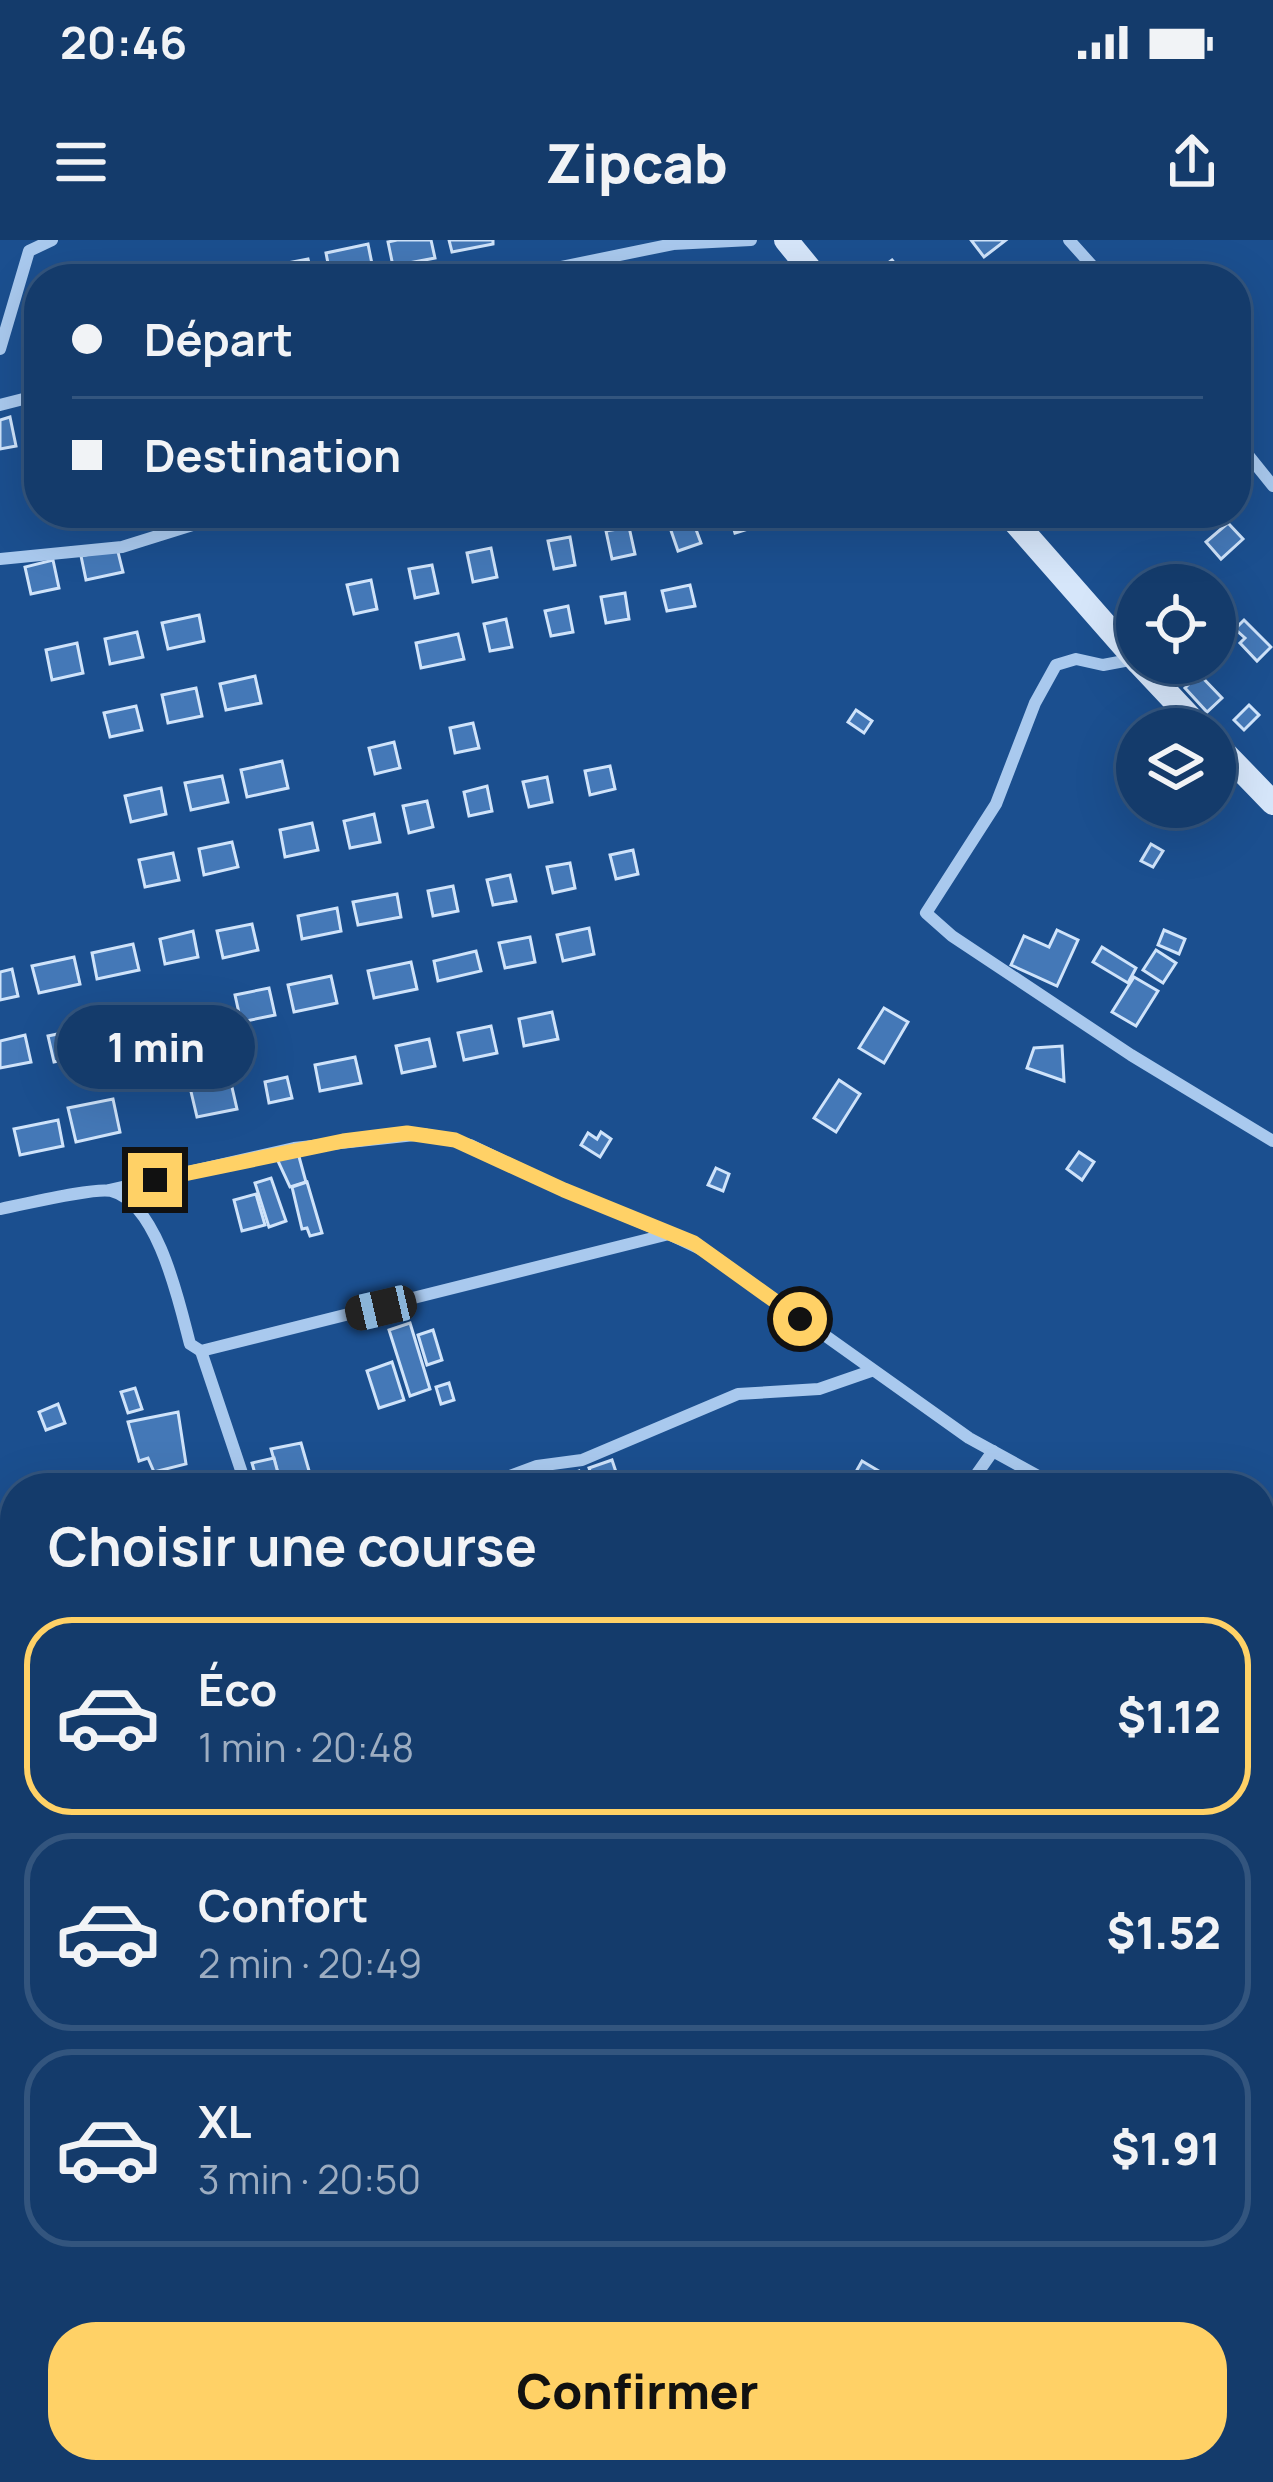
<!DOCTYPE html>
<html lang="fr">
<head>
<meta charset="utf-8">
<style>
	:root { --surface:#143b6b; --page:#1d4271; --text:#f1f3f6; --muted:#9dadc1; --line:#33557e; --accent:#ffd166 }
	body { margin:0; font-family:Manrope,sans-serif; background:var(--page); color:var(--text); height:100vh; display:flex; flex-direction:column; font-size:45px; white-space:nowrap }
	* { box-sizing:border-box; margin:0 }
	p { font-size:39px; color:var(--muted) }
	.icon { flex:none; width:66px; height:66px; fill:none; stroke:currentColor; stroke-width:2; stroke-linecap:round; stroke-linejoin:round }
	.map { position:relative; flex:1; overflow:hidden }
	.drawer { position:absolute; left:0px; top:1233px; width:1275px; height:1011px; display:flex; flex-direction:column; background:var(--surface); border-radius:48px 48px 0 0; box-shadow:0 12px 48px #0002,0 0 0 3px var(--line) }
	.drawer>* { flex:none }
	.banner { position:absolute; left:24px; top:24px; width:1227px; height:264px; border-radius:48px; box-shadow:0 12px 48px #0002,0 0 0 3px var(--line); display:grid; align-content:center; height:264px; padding:0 48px; background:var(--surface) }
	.tools { position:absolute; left:1116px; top:324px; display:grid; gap:24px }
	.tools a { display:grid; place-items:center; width:120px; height:120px; border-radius:50%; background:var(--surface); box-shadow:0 12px 48px #0002,0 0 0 3px var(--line); font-size:60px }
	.end { position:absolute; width:54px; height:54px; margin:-27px; border:15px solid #ffd166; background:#111; box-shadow:0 0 0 6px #111 }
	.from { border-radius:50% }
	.bubble { position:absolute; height:84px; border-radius:42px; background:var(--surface); box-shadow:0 12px 48px #0002,0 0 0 3px var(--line); font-size:39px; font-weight:800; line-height:84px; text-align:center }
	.car { position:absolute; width:36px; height:72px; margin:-36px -18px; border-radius:15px; box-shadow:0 0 9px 3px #0007; background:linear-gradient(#222 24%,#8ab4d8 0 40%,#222 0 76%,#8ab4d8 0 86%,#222 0) }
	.banner b { display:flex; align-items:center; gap:42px; height:114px; font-size:45px }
	.banner b+b { border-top:3px solid var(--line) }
	.banner i { width:30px; height:30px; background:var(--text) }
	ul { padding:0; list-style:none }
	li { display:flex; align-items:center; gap:36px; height:198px; margin:0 24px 18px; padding:0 24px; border:6px solid var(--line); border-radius:48px }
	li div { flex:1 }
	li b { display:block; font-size:45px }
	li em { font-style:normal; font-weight:800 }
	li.on { border-color:var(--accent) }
	li>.icon { width:108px; height:108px; stroke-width:1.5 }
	h2 { padding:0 48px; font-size:54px; line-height:144px }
	.button { display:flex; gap:24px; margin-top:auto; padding:24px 48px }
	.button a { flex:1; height:138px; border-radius:48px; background:var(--accent); color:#111; font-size:48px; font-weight:800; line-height:138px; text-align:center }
	.status { display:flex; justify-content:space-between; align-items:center; height:84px; padding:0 60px; background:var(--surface); direction:ltr }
	.status svg { height:33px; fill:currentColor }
	header { display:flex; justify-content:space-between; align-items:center; height:156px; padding:0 48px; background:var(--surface); font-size:54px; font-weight:800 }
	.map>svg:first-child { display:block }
</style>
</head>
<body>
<div class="status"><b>20:46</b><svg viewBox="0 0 49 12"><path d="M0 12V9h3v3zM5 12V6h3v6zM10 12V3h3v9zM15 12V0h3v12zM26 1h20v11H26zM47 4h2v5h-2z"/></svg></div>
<header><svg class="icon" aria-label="menu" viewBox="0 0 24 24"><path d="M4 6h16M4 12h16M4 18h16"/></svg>Zipcab<svg class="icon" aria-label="share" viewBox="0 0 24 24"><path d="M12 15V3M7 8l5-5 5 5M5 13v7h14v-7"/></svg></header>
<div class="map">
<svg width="1273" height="2242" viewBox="0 0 1273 2242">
	<rect width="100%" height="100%" fill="#1b4f8f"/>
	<g fill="#4478b7" stroke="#cfe3fa" stroke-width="3">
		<polygon points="397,0 431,0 435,18 393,26 388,2"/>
		<polygon points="449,0 493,0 493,4 452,12"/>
		<polygon points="971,0 1006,0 984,17"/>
		<polygon points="368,4 373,29 331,39 326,13"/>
		<polygon points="308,19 313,39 269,39 267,27"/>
		<polygon points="892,20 907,39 890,39 881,28"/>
		<polygon points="39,82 39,109 31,110 26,85"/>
		<polygon points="39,170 39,196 30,198 25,173"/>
		<polygon points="10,177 16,206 0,209 0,180"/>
		<polygon points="684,273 690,273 701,303 678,311 667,279"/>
		<polygon points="729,273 758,273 761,285 735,293"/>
		<polygon points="1228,283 1243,299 1221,319 1206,302"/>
		<polygon points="629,287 635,314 612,319 606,291"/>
		<polygon points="570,297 575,325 554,329 548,301"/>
		<polygon points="117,308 123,332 86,340 81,316"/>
		<polygon points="491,308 497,337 473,342 467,313"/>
		<polygon points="53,320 59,348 31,354 25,327"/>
		<polygon points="432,325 438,353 415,358 409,329"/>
		<polygon points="371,340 377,369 354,374 347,345"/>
		<polygon points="690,345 695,366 667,371 662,351"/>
		<polygon points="625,353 629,379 606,383 601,357"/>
		<polygon points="568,366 573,392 551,396 545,371"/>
		<polygon points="199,375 204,401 168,409 162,383"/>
		<polygon points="506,379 512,407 490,411 484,384"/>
		<polygon points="1244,380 1271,407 1257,421 1240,403 1245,398 1235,389"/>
		<polygon points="137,392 143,417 110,424 105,399"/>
		<polygon points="458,394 464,419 421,428 416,403"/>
		<polygon points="77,403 83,433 52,440 46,410"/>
		<polygon points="1199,434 1222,458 1207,472 1185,448"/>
		<polygon points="255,436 261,463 226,470 220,444"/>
		<polygon points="196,448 202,476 168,483 162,455"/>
		<polygon points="1249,465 1259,475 1244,490 1234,480"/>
		<polygon points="136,466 142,490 110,497 104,473"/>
		<polygon points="856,470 872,481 864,493 848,482"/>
		<polygon points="473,483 479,508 455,513 450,488"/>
		<polygon points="394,502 400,528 375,534 369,508"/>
		<polygon points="282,521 288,548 247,557 241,530"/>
		<polygon points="610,526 615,549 590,555 585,531"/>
		<polygon points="222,536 228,562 191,570 185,543"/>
		<polygon points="547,537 552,562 529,567 523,542"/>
		<polygon points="487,546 492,571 469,576 464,552"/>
		<polygon points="161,548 166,574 131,582 125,556"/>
		<polygon points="427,561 433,587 409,593 403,566"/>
		<polygon points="374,574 380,602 350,608 344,581"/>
		<polygon points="312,583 318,610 285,617 280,590"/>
		<polygon points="232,602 238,627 204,635 199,609"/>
		<polygon points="1151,604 1163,611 1153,627 1141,621"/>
		<polygon points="633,610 638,634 616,639 610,615"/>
		<polygon points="173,613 179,640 145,647 139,620"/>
		<polygon points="570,623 575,648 553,653 547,627"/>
		<polygon points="510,635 516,661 493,665 487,640"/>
		<polygon points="453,646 458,671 433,676 428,651"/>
		<polygon points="397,654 401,677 358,685 353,662"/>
		<polygon points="337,668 341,691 302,699 298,676"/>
		<polygon points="252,684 258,710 223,718 217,691"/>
		<polygon points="589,688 594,714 563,721 557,695"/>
		<polygon points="1057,690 1078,700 1057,746 1011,725 1024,696 1049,707"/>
		<polygon points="1164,690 1185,699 1179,714 1158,705"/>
		<polygon points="193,691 198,717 165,724 160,699"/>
		<polygon points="530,697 535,722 505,728 499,703"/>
		<polygon points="133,704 139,730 97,739 92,713"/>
		<polygon points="1102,707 1136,728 1128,743 1093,722"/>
		<polygon points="1156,710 1176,723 1163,743 1143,730"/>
		<polygon points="476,711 481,731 438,741 434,721"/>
		<polygon points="74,717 80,744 39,753 32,726"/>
		<polygon points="411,722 417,749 374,758 368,731"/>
		<polygon points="12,729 18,756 0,760 0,732"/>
		<polygon points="331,736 337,763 294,772 288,745"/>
		<polygon points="1134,737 1158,751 1136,786 1112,772"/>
		<polygon points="269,748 275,775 241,782 235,755"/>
		<polygon points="208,764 213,791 179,799 173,771"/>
		<polygon points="884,768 908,782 884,823 859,808"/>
		<polygon points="151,772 157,800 116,808 110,781"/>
		<polygon points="552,772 558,799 524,806 519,779"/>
		<polygon points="491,786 497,813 464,820 458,793"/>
		<polygon points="91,787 96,813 54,822 48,796"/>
		<polygon points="25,795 31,822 0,828 0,801"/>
		<polygon points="429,799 435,826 402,833 396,806"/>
		<polygon points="1062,806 1064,841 1027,828 1034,808"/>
		<polygon points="355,817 361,843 320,851 315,825"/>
		<polygon points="228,830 237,869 197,877 188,839"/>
		<polygon points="287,837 292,858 269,863 265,842"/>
		<polygon points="839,840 860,854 836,892 814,878"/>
		<polygon points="113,859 120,892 76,902 68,868"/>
		<polygon points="58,880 63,906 20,915 14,889"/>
		<polygon points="601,892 611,899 600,917 581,905 588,893 597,899"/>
		<polygon points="1079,912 1094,922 1082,940 1067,929"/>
		<polygon points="298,913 306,942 290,947 277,919"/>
		<polygon points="716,928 729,934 723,951 708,945"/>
		<polygon points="271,938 286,981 269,987 255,943"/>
		<polygon points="307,942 322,993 310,996 307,988 302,989 292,947"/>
		<polygon points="256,954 265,985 242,991 234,960"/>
		<polygon points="410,1083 430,1149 410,1156 389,1090"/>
		<polygon points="433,1090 442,1120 427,1125 418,1095"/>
		<polygon points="392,1122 404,1160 379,1168 367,1131"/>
		<polygon points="449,1143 454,1160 441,1164 436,1147"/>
		<polygon points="135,1148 142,1169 128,1173 121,1152"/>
		<polygon points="58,1164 65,1183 46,1190 39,1172"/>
		<polygon points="178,1172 186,1224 154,1232 148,1218 139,1221 128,1182"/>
		<polygon points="301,1203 314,1248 282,1248 271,1209"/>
		<polygon points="274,1218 282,1248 259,1248 252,1223"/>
		<polygon points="612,1220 618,1238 595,1245 589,1228"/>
		<polygon points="862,1221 884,1234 865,1243 853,1237"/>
		<polygon points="579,1231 585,1248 561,1248 557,1239"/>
		<polygon points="410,2229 437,2229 428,2242 411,2242 415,2235"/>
		<polygon points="867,2229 904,2229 906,2237 870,2242"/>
		<polygon points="906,2229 940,2229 942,2238 909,2242"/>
	</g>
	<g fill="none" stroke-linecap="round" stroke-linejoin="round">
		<g stroke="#a9c9ee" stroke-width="12">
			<polyline points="1069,0 1104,39"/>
			<polyline points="503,39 673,4 751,0"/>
			<polyline points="0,109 29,11 52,0"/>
			<polyline points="0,165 39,155"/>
			<polyline points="1236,200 1273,246"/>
			<polyline points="0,319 122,307 231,273"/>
			<polyline points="1135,419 1103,425 1076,419 1056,425 1035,463 996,564 926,673 952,696 1131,815 1273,901"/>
			<polyline points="109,950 294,908 424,894 470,905 564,950 668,994"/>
			<path d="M0,969C22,965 94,947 111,951C158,963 179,1062 190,1104L201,1111L669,994L709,1013L969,1198L1060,1248"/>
			<polyline points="201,1111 247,1248"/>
			<polyline points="477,1248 537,1226 582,1220 738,1154 819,1149 871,1131"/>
			<polyline points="967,1248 993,1211"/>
			<polyline points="1260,1356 1273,1365"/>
			<polyline points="0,1415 15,1408"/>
			<polyline points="1260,1557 1273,1565"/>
			<polyline points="0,1566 15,1608"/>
			<polyline points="1260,1753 1273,1761"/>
			<polyline points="1260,1913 1273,1922"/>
			<polyline points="1260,2105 1273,2112"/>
			<polyline points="1260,2166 1273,2162"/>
			<polyline points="373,2229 387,2242"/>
			<polyline points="722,2242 731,2229"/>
			<polyline points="998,2242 1032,2229"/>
		</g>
		<g stroke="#d6e6fa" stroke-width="24">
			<polyline points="786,0 818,39"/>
			<polyline points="1007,273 1137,421"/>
			<polyline points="1139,423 1201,489"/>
			<polyline points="1215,503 1273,563"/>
		</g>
	</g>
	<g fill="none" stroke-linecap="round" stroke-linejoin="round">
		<polyline stroke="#ffd166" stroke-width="15" points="155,940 343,901 407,893 455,900 564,950 694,1003 800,1079"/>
	</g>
</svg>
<div class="tools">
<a><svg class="icon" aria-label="locate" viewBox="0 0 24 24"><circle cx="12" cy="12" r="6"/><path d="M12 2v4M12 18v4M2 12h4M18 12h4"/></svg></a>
<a><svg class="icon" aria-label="layers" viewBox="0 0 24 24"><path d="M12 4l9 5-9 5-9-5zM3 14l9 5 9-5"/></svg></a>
</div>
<i class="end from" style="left:800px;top:1079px"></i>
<i class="end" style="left:155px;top:940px"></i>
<div class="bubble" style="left:57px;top:765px;width:198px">1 min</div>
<i class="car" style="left:381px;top:1068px;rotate:257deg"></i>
<div class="banner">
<b><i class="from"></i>Départ</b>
<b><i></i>Destination</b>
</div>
<section class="drawer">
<h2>Choisir une course</h2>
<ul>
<li class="on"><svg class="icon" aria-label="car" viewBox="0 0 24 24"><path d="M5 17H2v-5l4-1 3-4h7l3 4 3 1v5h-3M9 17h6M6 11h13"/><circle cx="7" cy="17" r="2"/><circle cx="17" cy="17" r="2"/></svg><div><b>Éco</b><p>1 min · 20:48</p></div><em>$1.12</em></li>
<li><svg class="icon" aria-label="car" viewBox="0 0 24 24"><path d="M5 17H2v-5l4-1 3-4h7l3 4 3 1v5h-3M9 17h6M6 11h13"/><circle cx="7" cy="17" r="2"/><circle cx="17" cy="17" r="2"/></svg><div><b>Confort</b><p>2 min · 20:49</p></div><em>$1.52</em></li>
<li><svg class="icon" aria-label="car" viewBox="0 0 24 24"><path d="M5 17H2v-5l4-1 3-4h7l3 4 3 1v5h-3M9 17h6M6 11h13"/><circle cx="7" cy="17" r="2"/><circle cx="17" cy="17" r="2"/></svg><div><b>XL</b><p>3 min · 20:50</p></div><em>$1.91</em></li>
</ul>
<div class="button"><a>Confirmer</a></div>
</section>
</div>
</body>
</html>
